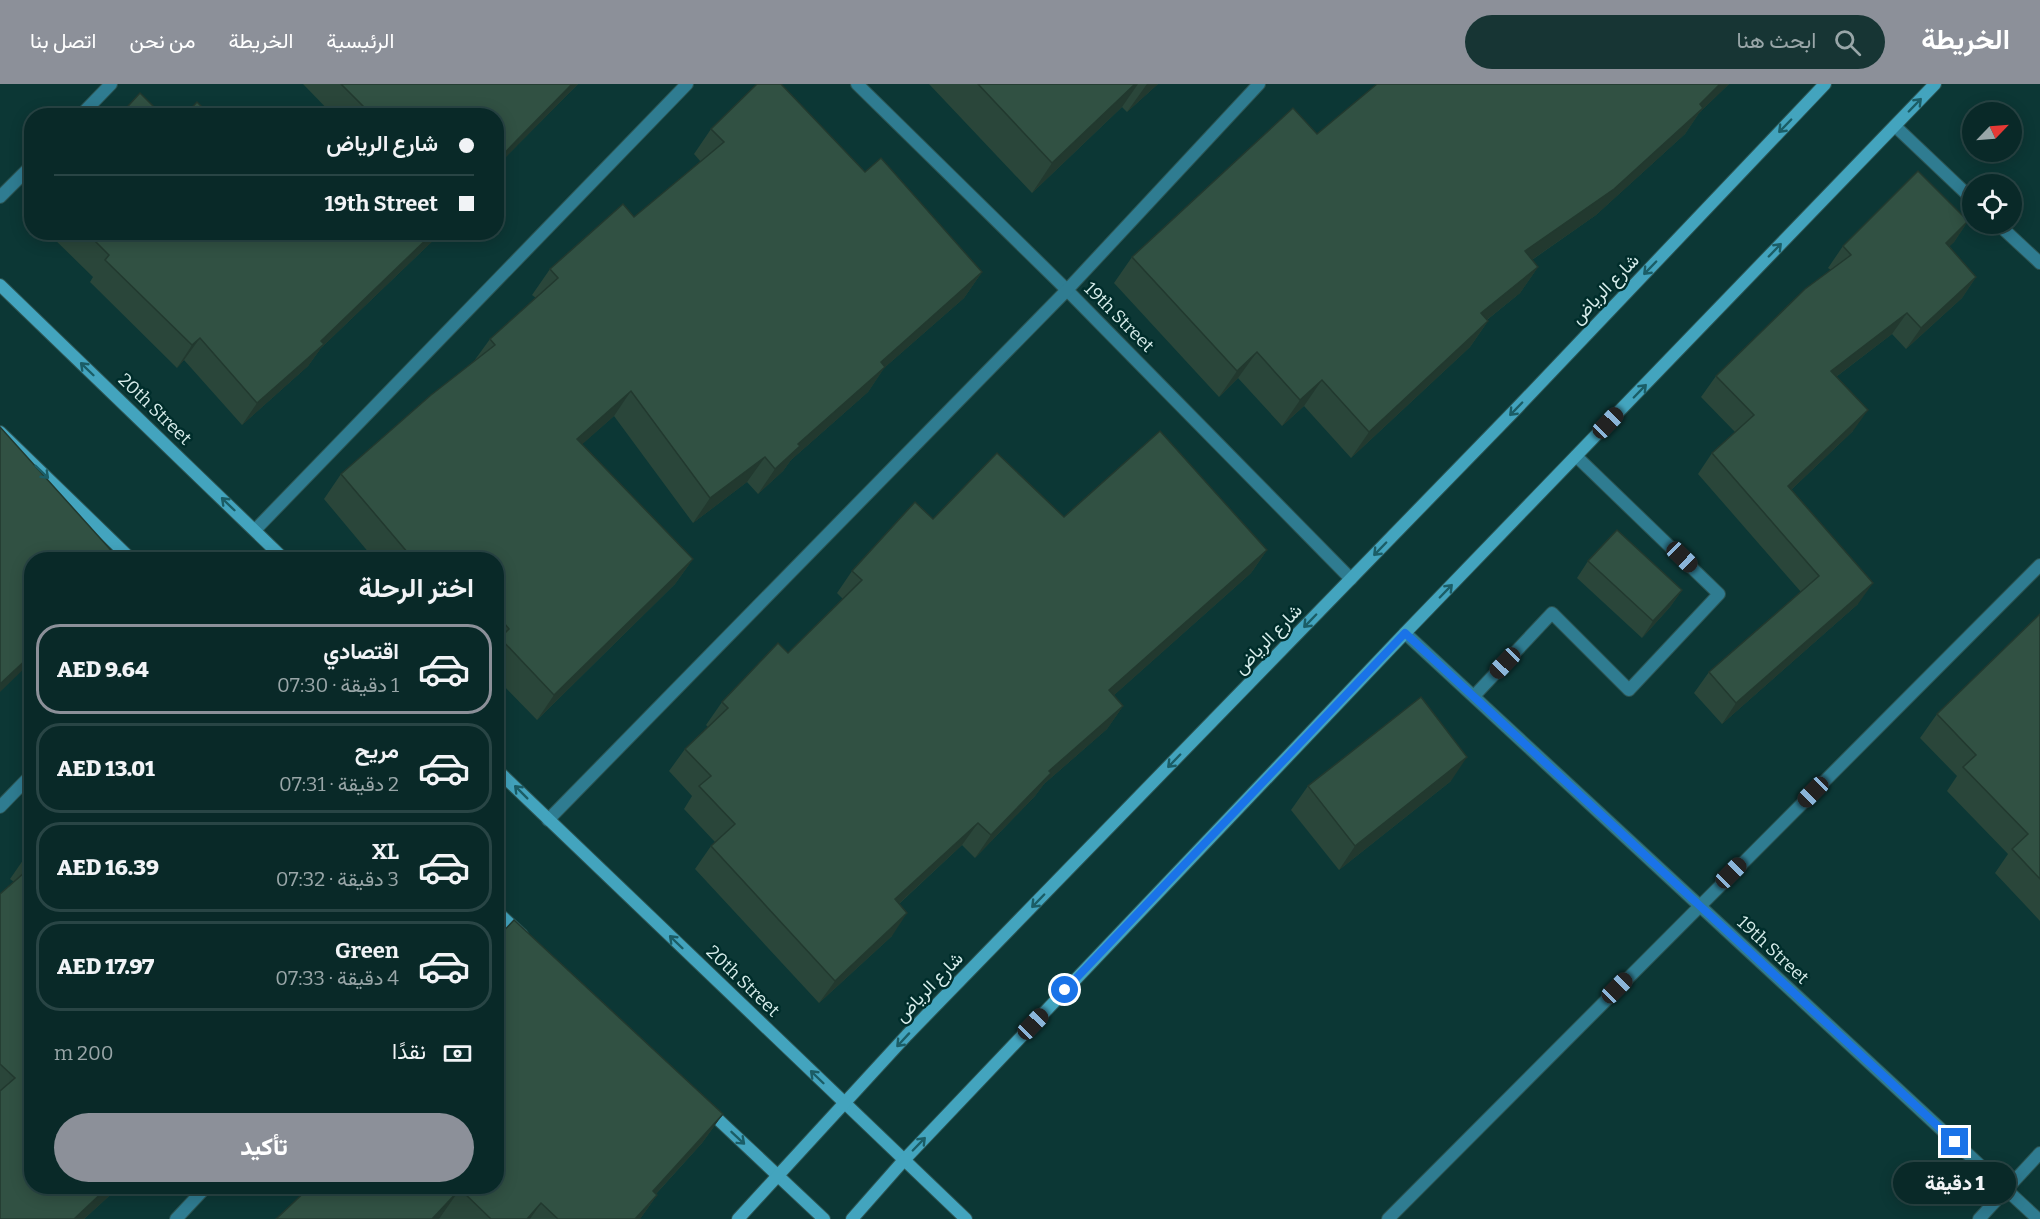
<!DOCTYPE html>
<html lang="ar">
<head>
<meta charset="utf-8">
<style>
	:root { --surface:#092928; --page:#173534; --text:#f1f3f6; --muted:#99a6a8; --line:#294545; --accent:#8c9099 }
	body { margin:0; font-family:Bitter,Vazirmatn,serif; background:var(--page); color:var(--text); direction:rtl; height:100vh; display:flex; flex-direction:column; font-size:22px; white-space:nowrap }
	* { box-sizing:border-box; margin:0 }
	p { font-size:20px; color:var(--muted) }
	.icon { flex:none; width:33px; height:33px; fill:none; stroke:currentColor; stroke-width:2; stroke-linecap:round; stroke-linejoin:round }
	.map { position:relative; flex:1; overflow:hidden; direction:ltr }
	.drawer { position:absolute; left:24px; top:468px; width:480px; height:642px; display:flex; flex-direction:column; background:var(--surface); border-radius:24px; box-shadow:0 3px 15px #0003,0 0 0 2px var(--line); direction:rtl }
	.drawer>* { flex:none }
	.guide { position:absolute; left:24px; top:24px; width:480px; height:132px; border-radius:24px; box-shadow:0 3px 15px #0003,0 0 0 2px var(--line); direction:rtl; display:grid; align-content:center; height:132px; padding:0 30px; background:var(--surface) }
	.needle { width:39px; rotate:65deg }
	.buttons { position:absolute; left:1962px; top:18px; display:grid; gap:12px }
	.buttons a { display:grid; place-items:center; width:60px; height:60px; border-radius:50%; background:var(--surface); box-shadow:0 3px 15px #0003,0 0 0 2px var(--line); font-size:30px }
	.end { position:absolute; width:27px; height:27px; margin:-14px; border:8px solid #1a73e8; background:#fff; box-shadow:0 0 0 3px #fff }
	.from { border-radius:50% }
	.bubble { position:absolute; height:42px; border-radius:21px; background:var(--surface); box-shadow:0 3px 15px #0003,0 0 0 2px var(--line); font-size:20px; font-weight:800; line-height:42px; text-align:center; direction:rtl }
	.car { position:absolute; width:18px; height:36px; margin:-18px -9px; border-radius:8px; box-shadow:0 0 4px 2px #0007; background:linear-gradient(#222 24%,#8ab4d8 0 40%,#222 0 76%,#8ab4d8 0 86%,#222 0) }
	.guide b { display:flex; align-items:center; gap:21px; height:57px; font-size:22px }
	.guide b+b { border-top:2px solid var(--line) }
	.guide i { width:15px; height:15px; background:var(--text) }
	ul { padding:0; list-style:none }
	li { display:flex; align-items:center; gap:18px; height:90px; margin:0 12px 9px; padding:0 18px; border:3px solid var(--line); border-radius:24px }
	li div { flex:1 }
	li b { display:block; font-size:22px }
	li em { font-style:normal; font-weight:800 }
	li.current { border-color:var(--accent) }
	li>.icon { width:54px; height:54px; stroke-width:1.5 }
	h2 { padding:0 30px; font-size:27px; line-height:72px }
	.pay { display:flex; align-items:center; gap:15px; height:66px; padding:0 30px; font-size:22px }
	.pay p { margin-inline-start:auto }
	.cta { display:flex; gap:12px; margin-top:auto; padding:12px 30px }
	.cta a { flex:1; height:69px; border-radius:36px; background:var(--accent); color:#fff; font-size:24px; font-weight:800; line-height:69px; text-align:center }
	header { display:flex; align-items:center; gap:36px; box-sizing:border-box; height:84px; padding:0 30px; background:var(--accent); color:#fff }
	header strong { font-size:28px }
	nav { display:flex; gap:33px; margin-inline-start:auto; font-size:21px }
	.search { width:420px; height:54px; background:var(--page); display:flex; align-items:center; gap:15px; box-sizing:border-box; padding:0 21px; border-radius:33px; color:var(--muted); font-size:22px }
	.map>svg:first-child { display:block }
</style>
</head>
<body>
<header>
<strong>الخريطة</strong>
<div class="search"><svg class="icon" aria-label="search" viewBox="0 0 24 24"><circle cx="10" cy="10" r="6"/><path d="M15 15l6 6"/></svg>ابحث هنا</div>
<nav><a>الرئيسية</a><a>الخريطة</a><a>من نحن</a><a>اتصل بنا</a></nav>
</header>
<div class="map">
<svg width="2040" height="1135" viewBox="0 0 2040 1135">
	<rect width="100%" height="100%" fill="#0c3735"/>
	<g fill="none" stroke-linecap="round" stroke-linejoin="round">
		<g stroke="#2c5452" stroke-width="14">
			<polyline id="lane" points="1474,612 1552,529 1629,606 1719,510 1576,372"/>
		</g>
		<g stroke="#2c5452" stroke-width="14">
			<g id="street">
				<polyline points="857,0 1067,206 1351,495"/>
				<polyline points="80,32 111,0"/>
				<polyline points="1895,42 1972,115"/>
				<polyline points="0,113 32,81"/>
				<polyline points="1998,140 2040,179"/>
				<polyline points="255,446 687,0"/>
				<polyline points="1405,549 2038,1135"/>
				<polyline points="0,723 32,690"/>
				<polyline points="548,736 1067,206 1259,0"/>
				<polyline points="176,1135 207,1102"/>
				<polyline points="1388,1135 2040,481"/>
				<polyline points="1979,1135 2040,1069"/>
			</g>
		</g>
		<g stroke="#2c5452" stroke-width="14">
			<g id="secondary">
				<polyline points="0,201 285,476"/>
				<polyline points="0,348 132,476"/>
				<polyline points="496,685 966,1135"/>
				<polyline points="496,827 522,851"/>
				<polyline points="707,1025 824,1135"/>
				<polyline points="738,1135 907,951 1517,324 1825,0"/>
				<polyline points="852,1135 904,1076 1405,549 1935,0"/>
			</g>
		</g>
		<use href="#lane" stroke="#2f7c91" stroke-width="12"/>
		<use href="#street" stroke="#2f7c91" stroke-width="12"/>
		<use href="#secondary" stroke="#43a4be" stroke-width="12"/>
	</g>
	<g fill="#2a463a">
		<polygon points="303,0 578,0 496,83 496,32 334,32"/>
		<polygon points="929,0 1158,0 1127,28 1122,23 1032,109"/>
		<polygon points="1377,0 1729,0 1699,29 1685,50 1596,131 1532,176 1538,183 1520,209 1487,236 1488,237 1470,263 1351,374 1304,322 1282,342 1238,294 1219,313 1114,199 1132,173 1317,50"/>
		<polygon points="711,45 865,88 982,188 964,214 884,284 868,308 791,376 783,387 758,410 747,398 693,439 614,332 582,360 693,475 675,500 537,636 496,594 496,476 375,476 324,415 341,390 474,277 490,255 536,214 532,211 550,185 634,133 701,78 694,70"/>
		<polygon points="1968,137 1954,158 1949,162 1976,193 1962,214 1906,265 1892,250 1836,293 1853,347 1791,406 1858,520 1722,640 1694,609 1709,588 1801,508 1698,390 1712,369 1735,348 1701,313 1716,292 1831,186 1828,184 1843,162"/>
		<polygon points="47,148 442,148 321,264 308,282 242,341 184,276 177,284 90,198 93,193"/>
		<polygon points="1064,433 1267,466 1251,489 1114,611 1123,622 1107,645 1044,700 1035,712 975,774 962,761 899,820 892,852 819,919 695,785 711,762 715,758 684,725 692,712 669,687 685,665 708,643 706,641 722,618 788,569 843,515 837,509 852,487 933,435"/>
		<polygon points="1588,477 1682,506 1670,523 1642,554 1577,494"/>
		<polygon points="2040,530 2040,837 1995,789 2008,770 1947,707 1957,692 1920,654 1937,630"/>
		<polygon points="1451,697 1339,786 1291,726 1308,702"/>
		<polygon points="32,766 32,1102 120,1102 84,1135 0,1135 0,810 14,798 10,795 28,769"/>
		<polygon points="723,1030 702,1059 656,1110 657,1111 640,1135 276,1135"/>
	</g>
	<g fill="#22392f">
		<polygon points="572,0 578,0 496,83 496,78 516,57"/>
		<polygon points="1135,0 1138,0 1122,23 1032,109 1052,79"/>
		<polygon points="1147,0 1158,0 1127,28"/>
		<polygon points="1720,0 1729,0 1699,29 1685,50 1596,131 1507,193 1525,167 1700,20"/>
		<polygon points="1968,137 1954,158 1932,180 1946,159"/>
		<polygon points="434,148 442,148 321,264 308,282 242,341 257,319"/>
		<polygon points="1538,183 1520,209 1463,255 1481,229"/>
		<polygon points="982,188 964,214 884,284 868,308 791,376 783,387 758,410 775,385 798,360 881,278"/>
		<polygon points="1976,193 1962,214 1906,265 1921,244"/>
		<polygon points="1907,229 1892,250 1816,308 1831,287"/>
		<polygon points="1488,237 1470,263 1351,374 1369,348"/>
		<polygon points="200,254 184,276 177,284 192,261"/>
		<polygon points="1257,268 1238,294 1219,313 1237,287"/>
		<polygon points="1322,296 1304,322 1282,342 1300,316"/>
		<polygon points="631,307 614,332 560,380 577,355"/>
		<polygon points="1868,326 1853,347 1773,423 1788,402"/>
		<polygon points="765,373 747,398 693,439 710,414"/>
		<polygon points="1267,466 1251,489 1094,629 1109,606"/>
		<polygon points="693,475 675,500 537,636 554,611"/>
		<polygon points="1873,499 1858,520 1722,640 1736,619"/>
		<polygon points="1682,506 1670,523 1642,554 1653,537"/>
		<polygon points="32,570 31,578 0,608 0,600"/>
		<polygon points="1123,622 1107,645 1044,700 1035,712 975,774 991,751 1049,687"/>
		<polygon points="1467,673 1451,697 1339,786 1355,762"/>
		<polygon points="978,739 962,761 879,838 895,815"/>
		<polygon points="907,829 892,852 819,919 835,897"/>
		<polygon points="723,1030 702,1059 633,1135 653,1107"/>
		<polygon points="109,1102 120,1102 84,1135 74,1135"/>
		<polygon points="460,1105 439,1135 432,1135"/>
		<polygon points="657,1111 640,1135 635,1135"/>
		<polygon points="541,1119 530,1135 527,1135"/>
	</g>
	<g fill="#315143" stroke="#22392f" stroke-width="1.5">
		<polygon points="341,0 572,0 516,57 496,78 496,32 353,32 363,22"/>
		<polygon points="757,0 781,0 865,88 881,74 982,188 881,278 885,283 798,360 800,362 775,385 765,373 710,414 631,307 577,355 693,475 554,611 500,554 509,545 496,529 496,476 414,476 341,390 431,311 495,261 490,255 558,194 550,185 623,120 634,133 724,58 711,45"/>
		<polygon points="978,0 1135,0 1052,79"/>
		<polygon points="1377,0 1720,0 1700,20 1703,24 1614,105 1525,167 1538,183 1481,229 1488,237 1369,348 1322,296 1300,316 1257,268 1237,287 1132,173 1293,24 1317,50"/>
		<polygon points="140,9 163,32 119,32"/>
		<polygon points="197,18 211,32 184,32"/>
		<polygon points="1918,87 1968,137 1946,159 1976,193 1921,244 1907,229 1831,287 1868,326 1788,402 1873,499 1736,619 1709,588 1819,492 1712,369 1754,331 1716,292 1805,205 1851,171 1843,162"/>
		<polygon points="86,148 434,148 321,257 324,260 257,319 200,254 192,261 105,176 109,171"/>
		<polygon points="0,343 118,474 117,476 32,476 32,570 0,600"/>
		<polygon points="1160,347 1267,466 1109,606 1123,622 1049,687 1051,689 991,751 978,739 895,815 907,829 835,897 711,762 735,740 699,702 711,692 685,665 728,624 722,618 778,559 788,569 862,496 852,487 915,418 933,435 997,369 1064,433"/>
		<polygon points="1617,446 1682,506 1653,537 1588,477"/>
		<polygon points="2040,530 2040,795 2012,765 2028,750 1963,683 1976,671 1937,630"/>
		<polygon points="1421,613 1467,673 1355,762 1308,702"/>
		<polygon points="32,782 32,1102 109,1102 74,1135 0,1135 0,1007 15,994 0,980 0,810"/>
		<polygon points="514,836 723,1030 653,1107 657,1111 635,1135 558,1135 541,1119 527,1135 491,1135 460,1105 432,1135 276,1135 311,1102 496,1102 496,855"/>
	</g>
	<defs><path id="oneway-shaft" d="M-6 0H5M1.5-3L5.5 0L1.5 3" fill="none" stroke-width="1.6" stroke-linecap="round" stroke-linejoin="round" transform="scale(1.5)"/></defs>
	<g stroke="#1b5d66">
		<use href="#oneway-shaft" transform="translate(1915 21) rotate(-46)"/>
		<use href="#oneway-shaft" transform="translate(1785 42) rotate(134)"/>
		<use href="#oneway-shaft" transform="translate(1775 166) rotate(-46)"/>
		<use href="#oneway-shaft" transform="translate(1650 184) rotate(134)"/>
		<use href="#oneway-shaft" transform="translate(87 285) rotate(-136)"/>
		<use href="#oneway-shaft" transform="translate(1640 307) rotate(-46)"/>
		<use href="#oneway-shaft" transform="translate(1516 325) rotate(134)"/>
		<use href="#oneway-shaft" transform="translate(42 388) rotate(44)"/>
		<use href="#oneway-shaft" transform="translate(228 420) rotate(-136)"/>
		<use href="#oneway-shaft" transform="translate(1380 465) rotate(134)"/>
		<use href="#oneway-shaft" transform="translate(1446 507) rotate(-46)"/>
		<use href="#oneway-shaft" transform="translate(1310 537) rotate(134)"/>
		<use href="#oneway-shaft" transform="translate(1174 677) rotate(134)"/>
		<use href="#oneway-shaft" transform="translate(521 708) rotate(-135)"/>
		<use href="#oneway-shaft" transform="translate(1038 817) rotate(134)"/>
		<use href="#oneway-shaft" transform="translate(676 858) rotate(-136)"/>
		<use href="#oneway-shaft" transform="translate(903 956) rotate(133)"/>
		<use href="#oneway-shaft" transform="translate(817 993) rotate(-136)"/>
		<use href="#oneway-shaft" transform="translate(738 1054) rotate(43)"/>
		<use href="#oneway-shaft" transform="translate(919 1060) rotate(-46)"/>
	</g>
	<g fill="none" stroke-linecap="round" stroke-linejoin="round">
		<polyline stroke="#1a73e8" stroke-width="8" points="1065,906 1405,549 1955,1058"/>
	</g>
	<g text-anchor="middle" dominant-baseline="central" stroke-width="5" stroke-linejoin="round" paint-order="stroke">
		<g font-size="18" fill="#d7edeb" stroke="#002d2b">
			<text transform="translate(1605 205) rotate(-46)">شارع الرياض</text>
			<text transform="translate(1119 233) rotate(45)">19th Street</text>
			<text transform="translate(155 325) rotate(44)">20th Street</text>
			<text transform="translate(1268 555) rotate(-46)">شارع الرياض</text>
			<text transform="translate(1773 866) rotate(43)">19th Street</text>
			<text transform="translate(743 897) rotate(44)">20th Street</text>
			<text transform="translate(929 903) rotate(-46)">شارع الرياض</text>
		</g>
	</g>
</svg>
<div class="buttons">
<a><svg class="needle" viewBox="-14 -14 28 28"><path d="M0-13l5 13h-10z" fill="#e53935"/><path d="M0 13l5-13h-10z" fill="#99a6a8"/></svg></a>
<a><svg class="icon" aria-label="locate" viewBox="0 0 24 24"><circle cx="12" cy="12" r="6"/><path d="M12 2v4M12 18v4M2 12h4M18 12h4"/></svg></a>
</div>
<i class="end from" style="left:1065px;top:906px"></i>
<i class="end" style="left:1955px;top:1058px"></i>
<div class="bubble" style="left:1893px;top:1078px;width:123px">1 دقيقة</div>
<i class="car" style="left:1608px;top:339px;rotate:44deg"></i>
<i class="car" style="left:1682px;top:473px;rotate:134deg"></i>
<i class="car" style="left:1505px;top:579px;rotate:224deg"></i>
<i class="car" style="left:1813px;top:708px;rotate:225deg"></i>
<i class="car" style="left:1731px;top:789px;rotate:45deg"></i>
<i class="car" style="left:1617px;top:904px;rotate:45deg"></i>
<i class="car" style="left:1033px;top:940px;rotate:44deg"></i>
<div class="guide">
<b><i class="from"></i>شارع الرياض</b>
<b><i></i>19th Street</b>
</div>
<section class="drawer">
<h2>اختر الرحلة</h2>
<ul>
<li class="current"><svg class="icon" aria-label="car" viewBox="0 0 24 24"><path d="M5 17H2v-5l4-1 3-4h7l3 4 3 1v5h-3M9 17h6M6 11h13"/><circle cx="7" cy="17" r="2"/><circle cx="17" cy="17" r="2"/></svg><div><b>اقتصادي</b><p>1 دقيقة · 07:30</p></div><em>AED 9.64</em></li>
<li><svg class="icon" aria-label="car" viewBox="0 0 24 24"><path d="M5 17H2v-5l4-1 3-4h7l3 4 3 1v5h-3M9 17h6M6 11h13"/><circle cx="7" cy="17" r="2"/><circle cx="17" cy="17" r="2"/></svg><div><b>مريح</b><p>2 دقيقة · 07:31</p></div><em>AED 13.01</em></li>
<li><svg class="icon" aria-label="car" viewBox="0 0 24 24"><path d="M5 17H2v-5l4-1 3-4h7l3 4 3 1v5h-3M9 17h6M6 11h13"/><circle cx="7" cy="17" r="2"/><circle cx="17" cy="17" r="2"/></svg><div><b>XL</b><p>3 دقيقة · 07:32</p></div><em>AED 16.39</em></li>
<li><svg class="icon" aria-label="car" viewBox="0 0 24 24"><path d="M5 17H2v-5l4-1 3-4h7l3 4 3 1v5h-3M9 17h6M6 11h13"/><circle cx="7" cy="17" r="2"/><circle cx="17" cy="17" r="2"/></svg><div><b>Green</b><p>4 دقيقة · 07:33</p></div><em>AED 17.97</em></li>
</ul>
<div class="pay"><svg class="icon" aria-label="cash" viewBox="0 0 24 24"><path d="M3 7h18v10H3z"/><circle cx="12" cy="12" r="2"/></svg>نقدًا<p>200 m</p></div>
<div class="cta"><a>تأكيد</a></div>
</section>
</div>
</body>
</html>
